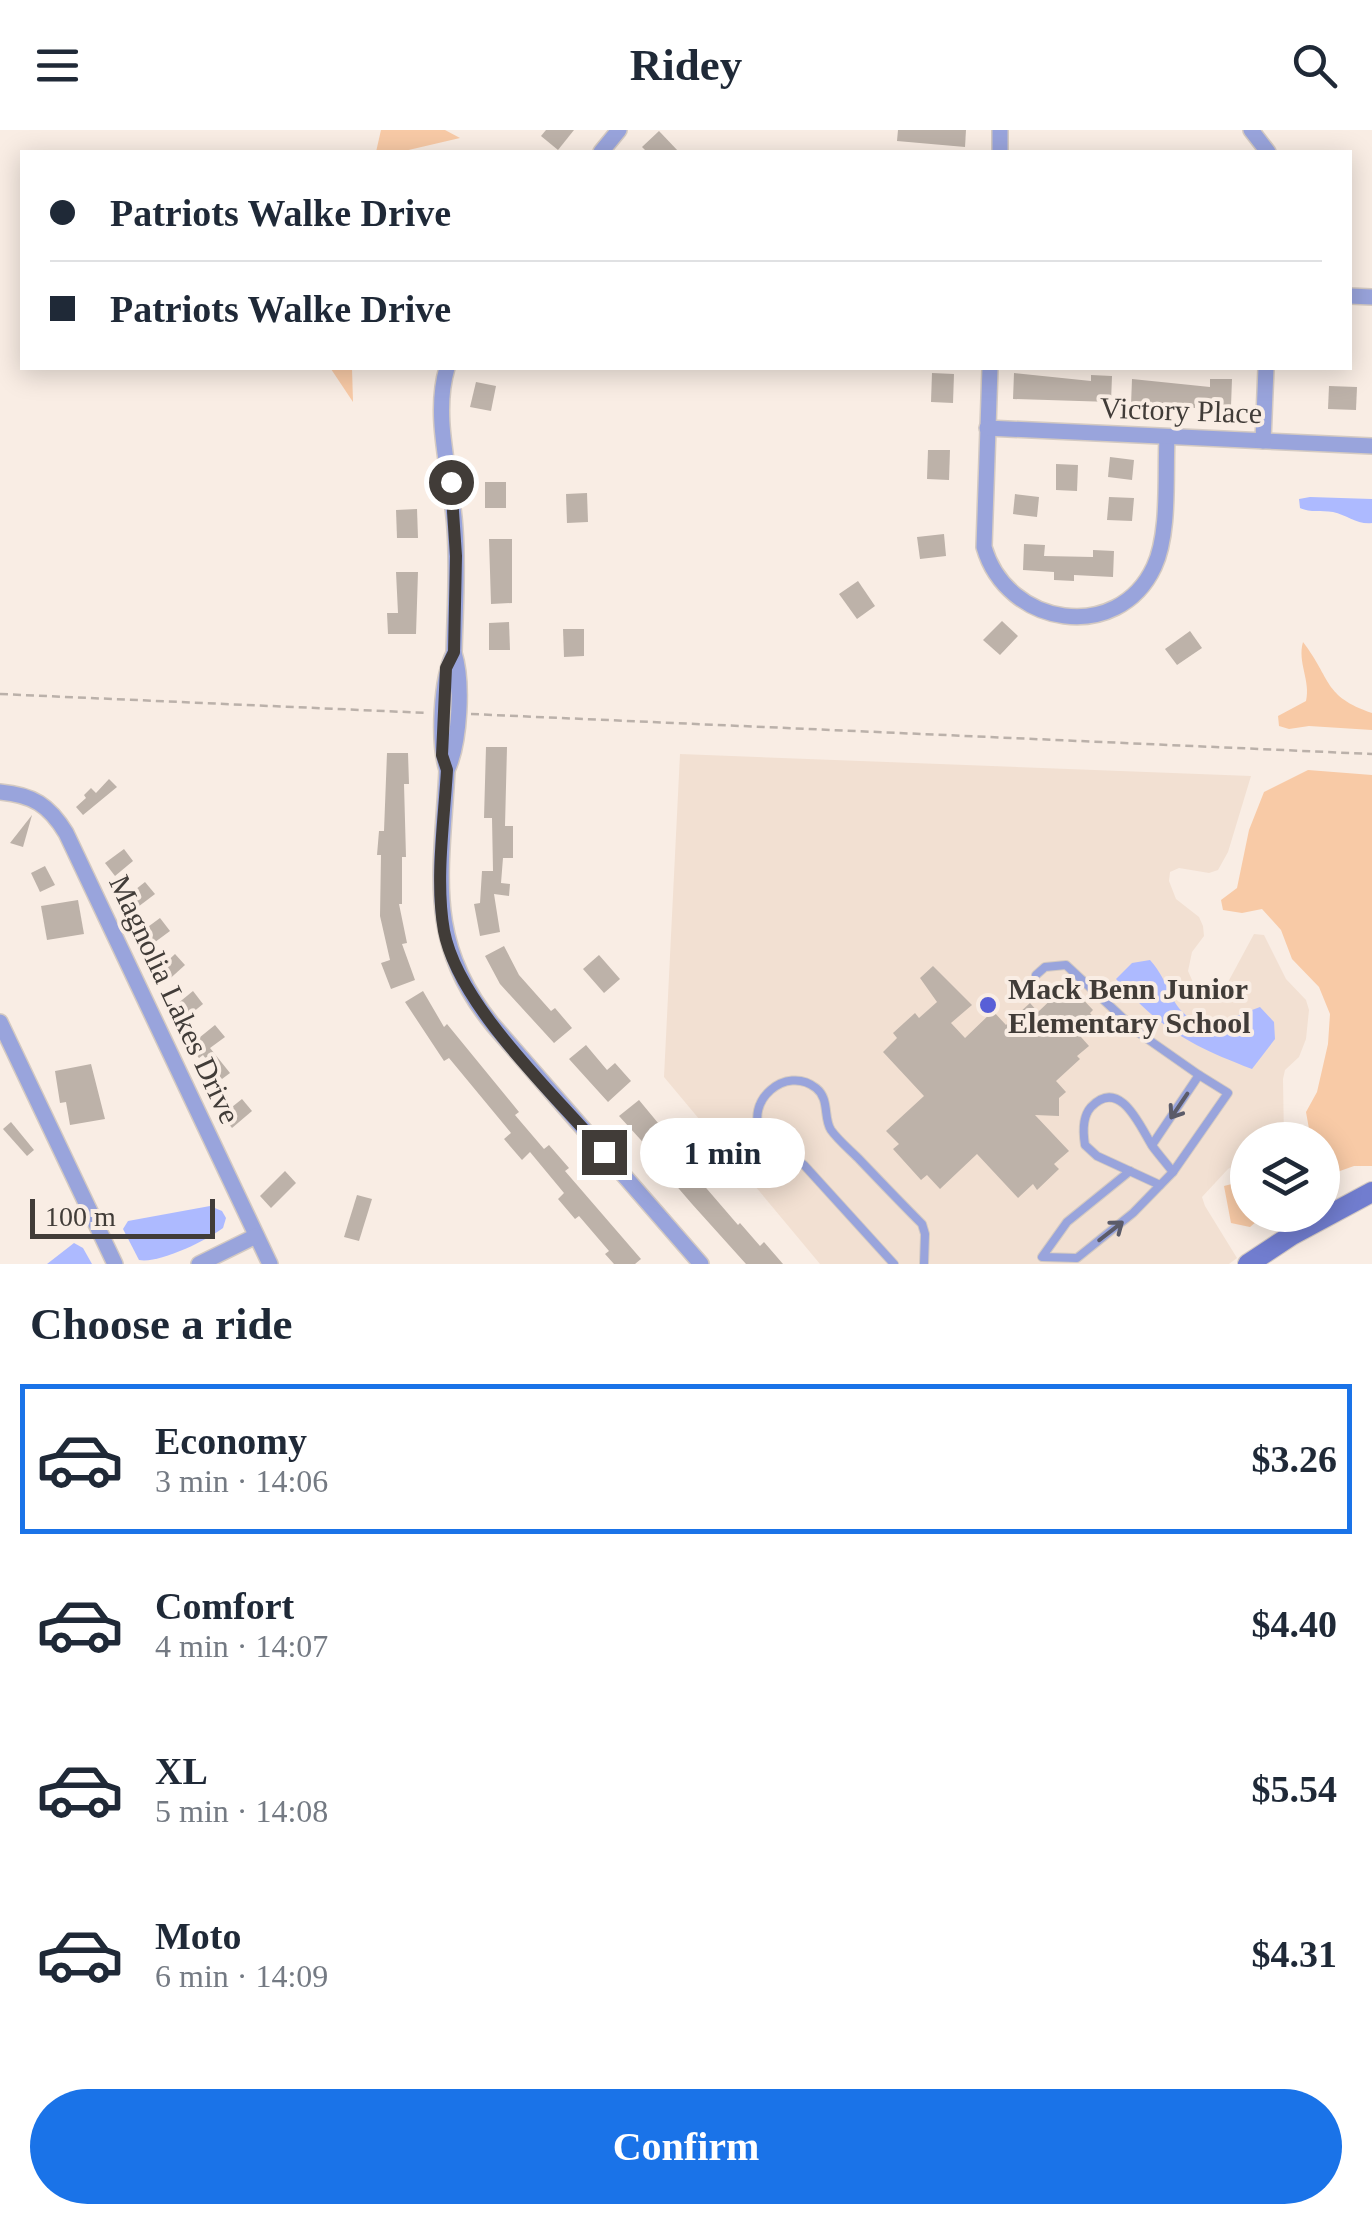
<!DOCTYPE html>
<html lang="en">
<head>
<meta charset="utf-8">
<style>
	:root { --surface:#fff; --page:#f2f2f3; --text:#1f2937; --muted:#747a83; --line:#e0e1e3; --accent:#1a73e8 }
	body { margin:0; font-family:Georgia,serif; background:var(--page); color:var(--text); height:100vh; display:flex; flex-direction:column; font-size:38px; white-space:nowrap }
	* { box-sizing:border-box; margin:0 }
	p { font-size:32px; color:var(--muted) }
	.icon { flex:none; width:55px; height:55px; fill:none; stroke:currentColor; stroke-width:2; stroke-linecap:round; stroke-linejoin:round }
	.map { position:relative; height:1134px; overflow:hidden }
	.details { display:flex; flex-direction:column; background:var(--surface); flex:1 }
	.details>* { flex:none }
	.hud { position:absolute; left:20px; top:20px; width:1332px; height:220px; border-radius:0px; box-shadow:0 5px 25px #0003; display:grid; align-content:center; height:220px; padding:0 30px; background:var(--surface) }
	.tools { position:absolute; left:1230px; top:992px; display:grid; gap:20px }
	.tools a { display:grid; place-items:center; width:110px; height:110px; border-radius:50%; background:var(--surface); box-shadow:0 5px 25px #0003; font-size:50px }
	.scale { position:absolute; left:30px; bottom:25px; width:185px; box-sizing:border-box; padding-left:10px; border:5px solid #413c38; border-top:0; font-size:28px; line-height:35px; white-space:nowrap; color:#413c38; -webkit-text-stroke:8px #f9ede4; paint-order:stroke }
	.end { position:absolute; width:45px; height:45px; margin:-22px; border:12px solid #413c38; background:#fff; box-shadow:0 0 0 5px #fff }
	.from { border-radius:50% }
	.bubble { position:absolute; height:70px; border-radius:35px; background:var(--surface); box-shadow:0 5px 25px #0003; font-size:32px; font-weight:700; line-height:70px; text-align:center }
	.hud b { display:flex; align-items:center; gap:35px; height:95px; font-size:38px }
	.hud b+b { border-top:2px solid var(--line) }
	.hud i { width:25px; height:25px; background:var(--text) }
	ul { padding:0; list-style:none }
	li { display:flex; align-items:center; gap:30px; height:150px; margin:0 20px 15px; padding:0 10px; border:5px solid transparent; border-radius:0px }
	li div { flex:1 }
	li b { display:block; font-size:38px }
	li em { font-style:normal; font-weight:700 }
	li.current { border-color:var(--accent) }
	li>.icon { width:90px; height:90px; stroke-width:1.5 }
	h2 { padding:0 30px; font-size:45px; line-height:120px }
	.action { display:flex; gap:20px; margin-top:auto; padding:20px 30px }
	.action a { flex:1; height:115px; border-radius:60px; background:var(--accent); color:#fff; font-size:40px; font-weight:700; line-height:115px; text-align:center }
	header { display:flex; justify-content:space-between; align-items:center; height:130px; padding:0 30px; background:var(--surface); font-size:45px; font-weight:700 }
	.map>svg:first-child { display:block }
</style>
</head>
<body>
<header><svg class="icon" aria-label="menu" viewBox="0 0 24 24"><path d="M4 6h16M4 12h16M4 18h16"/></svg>Ridey<svg class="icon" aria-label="search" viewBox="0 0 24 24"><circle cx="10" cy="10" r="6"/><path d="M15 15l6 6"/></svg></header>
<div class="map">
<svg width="1372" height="1134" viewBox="0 0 1372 1134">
	<rect width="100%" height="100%" fill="#f9ede4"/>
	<polygon fill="#f2e0d2" points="680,624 1251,646 1228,722 1218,740 1209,743 1179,738 1170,742 1169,751 1176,769 1199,787 1203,796 1204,806 1192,822 1188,841 1200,868 1220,867 1254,804 1264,805 1286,849 1306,870 1309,880 1306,909 1299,927 1285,940 1283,949 1284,1010 1248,1010 1247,1028 1228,1039 1202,1067 1205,1076 1237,1128 1229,1134 820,1134 664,947"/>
	<g fill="#f8caa6">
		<polygon points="381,0 445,0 460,8 400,22 376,22"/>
		<polygon points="331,238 352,238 353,272 331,239"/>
		<path d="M1303,512C1332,550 1323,566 1372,583V600L1309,596L1289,599L1279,596L1278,586L1306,571C1311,551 1297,532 1303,512Z"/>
		<polygon points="1308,640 1372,645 1372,1036 1354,1036 1323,1047 1322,1010 1311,1010 1306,982 1317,962 1328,914 1330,884 1319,857 1292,829 1281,800 1262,779 1242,783 1223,780 1221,770 1237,758 1249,700 1264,662"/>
		<polygon points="1247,1050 1248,1085 1264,1085 1250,1097 1231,1093 1224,1056"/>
	</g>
	<g fill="#adbaff">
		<path d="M1310,367L1372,369V393C1358,395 1347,385 1333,382C1321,380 1311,383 1300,378L1299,369Z"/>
		<path d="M1150,830C1175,858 1166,881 1207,897L1260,877L1274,892L1275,909L1252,939C1189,915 1161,899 1116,849L1132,833Z"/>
		<path d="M210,1076L222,1081L226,1088L223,1098C206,1111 158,1134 139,1130L123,1099L128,1091Z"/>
		<polygon points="74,1113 83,1118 92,1134 47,1134"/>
	</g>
	<g fill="#bdb2a9">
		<polygon points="546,0 574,0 558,20 541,6"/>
		<polygon points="898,0 966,0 965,17 897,11"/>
		<polygon points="659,1 679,22 647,22 642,17"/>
		<polygon points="932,243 954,244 953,273 931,272"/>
		<polygon points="1014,243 1091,251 1091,245 1112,246 1111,272 1013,269"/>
		<polygon points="1132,249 1210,257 1210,249 1232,249 1231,276 1195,274 1195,278 1131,275"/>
		<polygon points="476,252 496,256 491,281 470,277"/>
		<polygon points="1329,256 1357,257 1356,280 1328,279"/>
		<polygon points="928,320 950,320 949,350 927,349"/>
		<polygon points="1110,327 1134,330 1132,350 1108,347"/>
		<polygon points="1056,334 1078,335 1077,361 1056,360"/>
		<rect x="485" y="352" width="21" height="26"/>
		<polygon points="587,363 588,392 567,393 566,364"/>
		<polygon points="1015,364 1039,367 1037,387 1013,384"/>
		<polygon points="1109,367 1134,368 1132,391 1107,390"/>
		<polygon points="417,379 418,408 397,408 396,380"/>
		<polygon points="944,404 946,426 920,429 917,407"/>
		<polygon points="489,409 512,409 512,473 491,474"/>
		<polygon points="1024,414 1045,415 1044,426 1093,427 1093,420 1114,421 1113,447 1074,445 1074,451 1054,450 1054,442 1023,440"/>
		<polygon points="396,442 418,442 416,504 388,504 387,483 398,483"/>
		<polygon points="858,451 875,476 857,489 839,464"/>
		<polygon points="1002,491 1018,506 1000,525 983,510"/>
		<polygon points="509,492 510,520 489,520 489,493"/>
		<polygon points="563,499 584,499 584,526 564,527"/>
		<polygon points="1190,501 1202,518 1177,535 1165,519"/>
		<polygon points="486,617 507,617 505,696 513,696 513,728 503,728 501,753 510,754 509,766 494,764 500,802 480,806 474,774 480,773 482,741 493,741 492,688 484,688"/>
		<polygon points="387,623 408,623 409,654 404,654 406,727 402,727 402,774 399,774 407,813 402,814 415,850 391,859 381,833 390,830 380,786 381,725 377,725 379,701 384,701"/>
		<polygon points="109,649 117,657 83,685 76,677 86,668 84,665 91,658 96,663"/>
		<polygon points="32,685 23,717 10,713"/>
		<polygon points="124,719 133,731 115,746 105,733"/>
		<polygon points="45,736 55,755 40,762 31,743"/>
		<polygon points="145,752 155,764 130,783 121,771"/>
		<polygon points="78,770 84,804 47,810 41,776"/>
		<polygon points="160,788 170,801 147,818 137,805"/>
		<polygon points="504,816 519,845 551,881 555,878 572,898 554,913 500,854 485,826"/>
		<polygon points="175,824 185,835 164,854 155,843"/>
		<polygon points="599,825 620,849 604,863 583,839"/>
		<polygon points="933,836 972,875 951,893 965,908 993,881 1006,895 1030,873 1038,882 1060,861 1063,864 1068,859 1073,865 1076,862 1093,880 1090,883 1094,888 1090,893 1093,896 1081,907 1089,916 1077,926 1080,929 1056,951 1066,962 1059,968 1059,986 1035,985 1069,1021 1054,1034 1059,1039 1037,1060 1033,1054 1018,1068 977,1024 940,1059 927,1045 921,1050 893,1019 899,1014 886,1001 924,966 883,922 897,908 893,903 915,883 919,888 937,872 920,848"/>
		<polygon points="193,861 203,874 181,892 171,879"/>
		<polygon points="423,861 444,897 447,894 519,982 515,985 544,1019 549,1015 569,1038 565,1041 641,1129 635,1134 614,1134 605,1124 609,1121 579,1086 575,1089 558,1069 564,1063 530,1022 522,1030 504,1009 511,1003 449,928 444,931 405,872"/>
		<polygon points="215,895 225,907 210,918 230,943 222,949 203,925 199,928 189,916"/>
		<polygon points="586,915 607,940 615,933 631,951 608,972 569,929"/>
		<polygon points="91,934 105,989 70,995 66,972 60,973 55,941"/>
		<polygon points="242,969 252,981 232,998 222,985"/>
		<polygon points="639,970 663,999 670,994 686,1014 676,1023 738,1095 740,1093 760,1116 764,1112 783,1134 746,1134 692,1074 667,1045 671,1043 619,986"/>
		<polygon points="11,992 34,1020 27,1026 3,999"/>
		<polygon points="285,1041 296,1053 271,1078 260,1066"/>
		<polygon points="357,1065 372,1069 359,1111 344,1107"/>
	</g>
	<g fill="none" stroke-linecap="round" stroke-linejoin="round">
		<g stroke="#d4cac2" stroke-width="10">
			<g id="service">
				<polyline points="1036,845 1045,837 1066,835 1139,903 1199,945"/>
				<polyline points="1130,1041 1067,1092 1042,1127 1077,1128 1133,1083 1173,1042 1228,963 1199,945 1152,1015"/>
				<path d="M1160,1055L1097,1026L1085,1015C1083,1003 1082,987 1091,977C1121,946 1141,999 1153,1017C1159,1025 1166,1033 1173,1042"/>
				<path d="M894,1134L804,1035C790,1023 771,1020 762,1004C743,972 786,934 816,958C830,969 823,988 831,1000C838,1010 849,1019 858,1028C879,1050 900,1072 922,1094L925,1104L924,1134"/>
			</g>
		</g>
		<g stroke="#d4cac2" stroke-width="18">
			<g id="minor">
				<polyline points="1251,0 1268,22"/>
				<polyline points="601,22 619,0"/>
				<polyline points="1000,22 1000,0"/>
				<polyline points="1350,166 1372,167"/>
				<path d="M990,238L984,417C1007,497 1118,514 1154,437C1170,403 1165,345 1167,307"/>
				<polyline points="987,298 1372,316"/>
				<polyline points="1263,311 1266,238"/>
				<path d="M454,523C441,549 438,612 447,640C442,741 424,811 493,895L701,1134"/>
				<path d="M447,640C460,613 463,551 454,523C455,481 458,440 455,399C452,347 432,288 447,238"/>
				<path d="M0,662C33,665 49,675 66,703L270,1134"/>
				<polyline points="0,892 115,1134"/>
				<polyline points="199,1134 256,1106"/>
			</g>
		</g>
		<g stroke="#d4cac2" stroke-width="22">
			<polyline id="secondary" points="1248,1134 1292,1105 1372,1062"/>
		</g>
		<g stroke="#bbb1aa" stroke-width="2.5" stroke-dasharray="8 5" stroke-linecap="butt">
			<polyline points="0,564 428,583"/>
			<polyline points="471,584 1372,624"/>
		</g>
		<use href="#service" stroke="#99a4dc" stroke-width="8"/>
		<use href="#minor" stroke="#99a4dc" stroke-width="15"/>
		<use href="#secondary" stroke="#717dcf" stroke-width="20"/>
	</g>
	<defs><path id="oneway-shaft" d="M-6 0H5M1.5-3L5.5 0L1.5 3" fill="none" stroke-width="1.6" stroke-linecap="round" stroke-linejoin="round" transform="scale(2.5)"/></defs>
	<g stroke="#5b5b69">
		<use href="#oneway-shaft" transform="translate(1179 976) rotate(124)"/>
		<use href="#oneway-shaft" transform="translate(1111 1101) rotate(-38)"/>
	</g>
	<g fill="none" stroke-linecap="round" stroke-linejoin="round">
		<path stroke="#413c38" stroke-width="12" d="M451,352L456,426L454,522L446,538L442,625L447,640C444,692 435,750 444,801C458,875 554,964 604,1022"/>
	</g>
	<circle fill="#585fd7" stroke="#f9ede4" stroke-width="4" cx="988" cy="875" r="10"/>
	<g text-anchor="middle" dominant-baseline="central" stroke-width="8" stroke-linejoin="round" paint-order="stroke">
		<g font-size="30" fill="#413c38" stroke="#f9ede4">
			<text transform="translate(1181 280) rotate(2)">Victory Place</text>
			<text transform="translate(175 869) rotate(65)">Magnolia Lakes Drive</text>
		</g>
		<g font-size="30" font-weight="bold" fill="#413c38" stroke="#f9ede4" text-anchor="start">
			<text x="1008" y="858">Mack Benn Junior<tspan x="1008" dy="34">Elementary School</tspan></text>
		</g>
	</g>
</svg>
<div class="tools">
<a><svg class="icon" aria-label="layers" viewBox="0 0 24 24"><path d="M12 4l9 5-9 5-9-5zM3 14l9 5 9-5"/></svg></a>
</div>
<div class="scale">100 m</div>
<i class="end from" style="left:451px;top:352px"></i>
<i class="end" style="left:604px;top:1022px"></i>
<div class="bubble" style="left:640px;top:988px;width:165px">1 min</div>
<div class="hud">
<b><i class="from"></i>Patriots Walke Drive</b>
<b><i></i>Patriots Walke Drive</b>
</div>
</div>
<section class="details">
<h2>Choose a ride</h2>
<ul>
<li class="current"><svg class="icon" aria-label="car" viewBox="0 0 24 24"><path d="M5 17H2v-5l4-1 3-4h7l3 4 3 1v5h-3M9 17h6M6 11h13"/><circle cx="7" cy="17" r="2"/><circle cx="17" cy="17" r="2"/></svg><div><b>Economy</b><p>3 min · 14:06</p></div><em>$3.26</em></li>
<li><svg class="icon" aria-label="car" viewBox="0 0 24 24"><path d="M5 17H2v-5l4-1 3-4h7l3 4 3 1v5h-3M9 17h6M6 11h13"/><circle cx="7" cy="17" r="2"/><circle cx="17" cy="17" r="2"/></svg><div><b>Comfort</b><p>4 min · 14:07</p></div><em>$4.40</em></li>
<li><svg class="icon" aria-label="car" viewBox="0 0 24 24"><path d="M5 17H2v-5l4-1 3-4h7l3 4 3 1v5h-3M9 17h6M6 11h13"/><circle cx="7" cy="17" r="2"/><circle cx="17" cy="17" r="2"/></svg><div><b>XL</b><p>5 min · 14:08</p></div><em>$5.54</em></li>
<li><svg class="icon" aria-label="car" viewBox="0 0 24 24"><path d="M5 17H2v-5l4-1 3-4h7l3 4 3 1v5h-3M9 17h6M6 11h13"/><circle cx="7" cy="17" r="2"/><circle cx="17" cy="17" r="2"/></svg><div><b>Moto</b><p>6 min · 14:09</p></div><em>$4.31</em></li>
</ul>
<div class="action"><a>Confirm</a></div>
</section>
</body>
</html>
